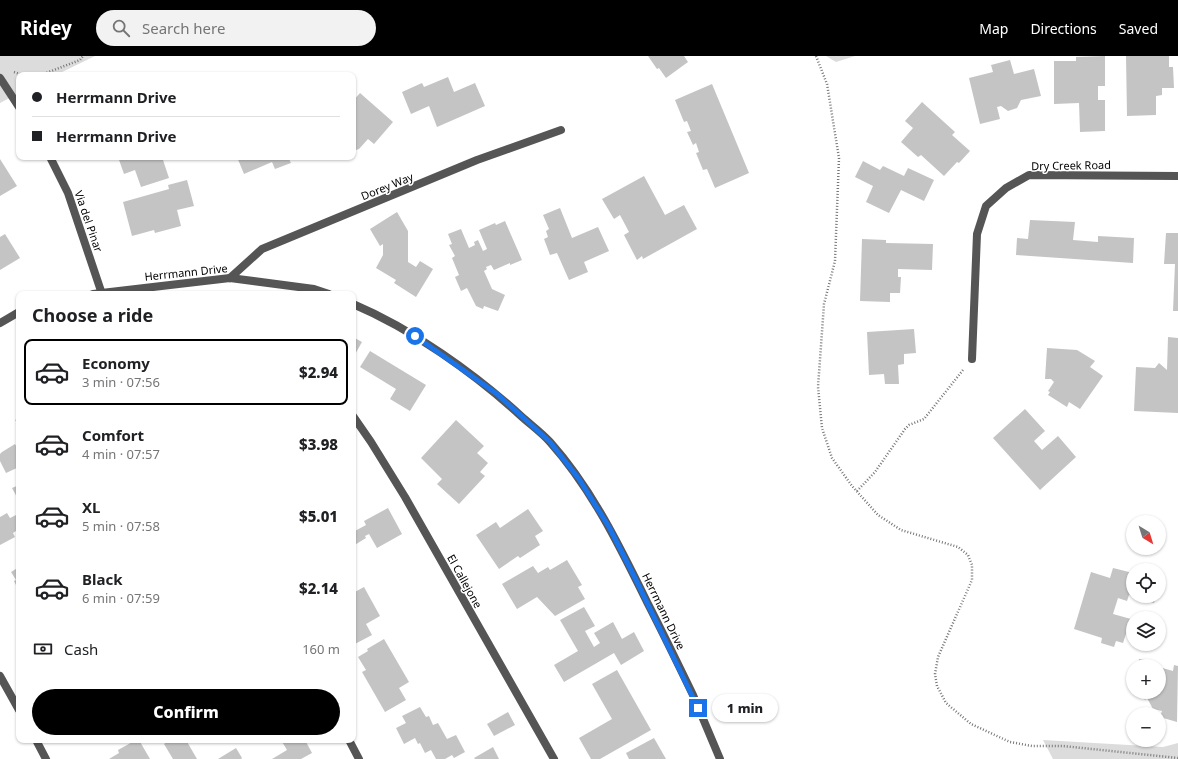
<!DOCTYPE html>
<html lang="en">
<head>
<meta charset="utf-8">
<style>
	:root { --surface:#fff; --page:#f2f2f2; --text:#202124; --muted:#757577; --line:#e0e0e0; --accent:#000 }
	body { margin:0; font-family:"Noto Sans",sans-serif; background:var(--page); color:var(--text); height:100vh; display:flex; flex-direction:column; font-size:15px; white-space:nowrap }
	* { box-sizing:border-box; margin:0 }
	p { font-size:13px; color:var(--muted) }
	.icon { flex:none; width:22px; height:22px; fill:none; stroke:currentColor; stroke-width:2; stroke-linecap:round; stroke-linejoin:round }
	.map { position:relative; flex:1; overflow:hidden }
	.side { position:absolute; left:16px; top:235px; width:340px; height:452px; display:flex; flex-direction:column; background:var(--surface); border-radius:8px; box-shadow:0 1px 3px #0004 }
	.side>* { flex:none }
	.guide { position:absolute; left:16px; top:16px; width:340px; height:88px; border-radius:8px; box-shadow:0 1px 3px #0004; display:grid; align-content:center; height:88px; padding:0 16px; background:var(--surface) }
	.needle { width:26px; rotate:142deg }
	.buttons { position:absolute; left:1126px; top:459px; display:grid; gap:8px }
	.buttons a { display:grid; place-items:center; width:40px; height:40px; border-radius:50%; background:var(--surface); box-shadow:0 1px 3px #0004; font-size:20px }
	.end { position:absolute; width:18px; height:18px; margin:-9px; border:5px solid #1a73e8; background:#fff; box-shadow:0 0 0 2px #fff }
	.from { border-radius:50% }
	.bubble { position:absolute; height:28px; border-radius:14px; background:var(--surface); box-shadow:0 1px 3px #0004; font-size:13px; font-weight:800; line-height:28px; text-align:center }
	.guide b { display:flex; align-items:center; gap:14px; height:38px; font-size:15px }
	.guide b+b { border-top:1px solid var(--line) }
	.guide i { width:10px; height:10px; background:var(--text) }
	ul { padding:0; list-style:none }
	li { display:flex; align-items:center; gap:12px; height:66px; margin:0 8px 6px; padding:0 8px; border:2px solid transparent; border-radius:8px }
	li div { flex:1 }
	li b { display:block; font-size:15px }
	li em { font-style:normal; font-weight:800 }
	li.active { border-color:var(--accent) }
	li>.icon { width:36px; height:36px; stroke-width:1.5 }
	h2 { padding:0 16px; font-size:18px; line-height:48px }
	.pay { display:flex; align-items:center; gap:10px; height:44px; padding:0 16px; font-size:15px }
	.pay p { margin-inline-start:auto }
	.action { display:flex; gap:8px; margin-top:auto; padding:8px 16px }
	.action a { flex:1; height:46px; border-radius:24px; background:var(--accent); color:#fff; font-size:16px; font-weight:800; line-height:46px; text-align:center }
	header { display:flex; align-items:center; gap:24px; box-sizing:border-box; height:56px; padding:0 20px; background:var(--accent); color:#fff }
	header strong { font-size:19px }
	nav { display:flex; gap:22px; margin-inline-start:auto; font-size:14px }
	.search { width:280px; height:36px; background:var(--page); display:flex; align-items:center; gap:10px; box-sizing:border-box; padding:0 14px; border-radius:22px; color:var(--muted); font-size:15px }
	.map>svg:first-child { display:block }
</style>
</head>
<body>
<header>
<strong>Ridey</strong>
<div class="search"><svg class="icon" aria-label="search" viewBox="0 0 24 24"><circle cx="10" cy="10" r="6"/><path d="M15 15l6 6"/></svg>Search here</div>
<nav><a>Map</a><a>Directions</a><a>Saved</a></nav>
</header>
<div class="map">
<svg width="1178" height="703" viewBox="0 0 1178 703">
	<rect width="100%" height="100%" fill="#fff"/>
	<g fill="#dcdcdc">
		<polygon points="0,0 95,0 56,19 19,19 19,37 0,47"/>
		<polygon points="826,0 855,0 836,6"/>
		<polygon points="1043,684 1163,691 1178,687 1178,703 1053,703"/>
	</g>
	<g fill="#c4c4c4">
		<polygon points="648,0 684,0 688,6 666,22 659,12 657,13"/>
		<polygon points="1105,0 1105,30 1098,30 1098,44 1105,44 1105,75 1080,76 1079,47 1054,48 1054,5 1076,5 1076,1"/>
		<polygon points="1126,0 1169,0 1169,11 1173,11 1174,32 1162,32 1162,39 1156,40 1156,59 1127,60"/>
		<polygon points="1010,4 1014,18 1034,13 1041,40 1021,44 1017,52 1008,55 1001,50 997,51 1000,63 980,68 969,22 993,16 991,9"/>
		<polygon points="448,21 454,36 475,27 485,50 437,71 429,50 411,58 402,36 422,27 424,31"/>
		<polygon points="712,28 749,117 715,132 707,113 703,114 696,97 699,96 696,87 693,89 687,76 691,75 687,65 684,66 675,44"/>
		<polygon points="360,37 393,66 374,88 368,83 359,93 353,95 353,45"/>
		<polygon points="922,46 955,76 952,79 970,95 959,107 957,106 944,120 921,99 918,101 901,86 913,72 905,65"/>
		<polygon points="118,101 156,101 156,103 162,101 169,122 141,131 135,114 124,118"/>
		<polygon points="237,101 288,101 291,107 275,113 272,106 244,118"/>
		<polygon points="0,103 17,130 0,140"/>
		<polygon points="863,105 880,114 883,110 904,120 908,112 934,124 924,145 901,134 889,157 866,146 873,130 855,121"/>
		<polygon points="644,120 665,159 684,149 697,173 643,203 642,200 637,204 624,179 629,176 620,159 614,163 602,143"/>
		<polygon points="187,124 194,150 177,154 181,170 155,177 154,174 132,180 123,146 169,133 168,129"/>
		<polygon points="560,152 572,182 598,171 609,195 584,206 588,216 569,224 557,197 550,199 544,183 548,181 546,175 549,173 543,159"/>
		<polygon points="397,156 408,175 408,206 416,211 420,205 433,213 416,241 394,227 396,224 376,212 383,199 383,188 380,190 370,173"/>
		<polygon points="1030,164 1075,166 1073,184 1098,186 1098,180 1134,182 1133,207 1016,199 1017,182 1028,183"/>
		<polygon points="505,165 522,204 510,209 510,207 494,214 491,209 486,211 487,213 484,215 492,233 505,239 498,255 484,250 483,253 476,250 467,232 461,235 455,221 459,219 452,202 455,200 449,189 452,188 448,178 461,173 469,192 475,189 474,186 478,184 483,195 487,193 479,174 495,167 496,169"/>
		<polygon points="1166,177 1178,177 1178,255 1173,255 1175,208 1164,208"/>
		<polygon points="5,178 20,202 0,214 0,181"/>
		<polygon points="862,183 886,184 886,187 933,188 932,214 898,213 898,221 901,221 900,237 890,237 890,246 860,245"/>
		<polygon points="914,273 916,297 904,298 904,308 898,309 899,328 885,328 884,318 869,319 867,276"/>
		<polygon points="353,281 362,286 353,302"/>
		<polygon points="1168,281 1178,282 1178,357 1134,355 1136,311 1155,312 1159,307 1167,314"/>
		<polygon points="1047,292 1077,294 1095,305 1090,311 1103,320 1080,353 1069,346 1067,351 1048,339 1050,336 1048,335 1054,326 1051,323 1045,323"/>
		<polygon points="370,295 426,329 410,355 390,343 396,333 360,311"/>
		<polygon points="1025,353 1045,375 1034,385 1042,394 1058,380 1076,401 1040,434 993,382"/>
		<polygon points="19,362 19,370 15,364"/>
		<polygon points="456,364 484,390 477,397 488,407 480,416 485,420 459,448 437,428 442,423 421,402"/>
		<polygon points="15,388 19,395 19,411 6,417 0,405 0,398 2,396"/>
		<polygon points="19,429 19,445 12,432"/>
		<polygon points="388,452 402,478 377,492 369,478 365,480 366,482 353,490 353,476 366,469 364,465"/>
		<polygon points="528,453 543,475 535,480 540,489 520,502 518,500 499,513 476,479 496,466 500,472"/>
		<polygon points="7,457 10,462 16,459 19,466 19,473 13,477 15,481 0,489 0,461"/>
		<polygon points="567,504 582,529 578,531 585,543 555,560 537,541 517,553 502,528 533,510 538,517 548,511 550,514"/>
		<polygon points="19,511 19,535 14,525 16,524 11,516"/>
		<polygon points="1113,512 1133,517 1133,540 1129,539 1127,545 1118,542 1113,558 1131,563 1123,587 1116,585 1114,591 1101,587 1102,582 1074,573 1091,516 1110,522"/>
		<polygon points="364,531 380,560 366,568 372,579 353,589 353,537"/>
		<polygon points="1133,540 1156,540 1154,547"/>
		<polygon points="584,551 595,570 585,575 594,591 600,587 594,577 613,566 622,583 634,576 644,595 621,609 614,597 564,626 554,609 578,595 560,564"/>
		<polygon points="384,583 409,626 399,632 406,644 385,656 362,616 366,614 358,601 368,595 367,593"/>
		<polygon points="1139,603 1147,604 1151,610 1138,610"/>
		<polygon points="1174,609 1178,610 1177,666 1160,661 1162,655 1153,653 1147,642 1145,644 1140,636 1159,636 1159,611 1173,615"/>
		<polygon points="617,614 651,674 600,703 591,703 579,682 612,663 592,628"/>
		<polygon points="420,651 426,661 429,660 433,669 438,667 447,683 456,679 465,696 454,702 452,699 445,703 436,703 431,694 425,697 420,687 418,688 415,682 404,688 396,672 406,667 402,660"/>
		<polygon points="508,656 515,669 494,680 487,668"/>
		<polygon points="654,682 666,703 629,703 626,697"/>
		<polygon points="136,684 139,684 150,703 109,703 119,697 118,694"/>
		<polygon points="170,684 186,684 197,703 173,703 164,688"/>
		<polygon points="281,684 299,684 300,686 305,684 312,697 301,703 272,703 287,694"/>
		<polygon points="493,691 499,703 475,703 474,702"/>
		<polygon points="236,692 242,702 241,703 218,703"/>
	</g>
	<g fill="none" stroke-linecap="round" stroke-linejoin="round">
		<g stroke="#777" stroke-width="2.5" stroke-dasharray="1 2" stroke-linecap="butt">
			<polyline points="816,0 827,28 839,102 835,205 824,248 818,331 822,372 832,402 852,430 878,459 901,474 958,491 968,499 972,509 972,524 938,601 935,618 937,630 946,647 971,668 1010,686 1032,690 1063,690 1178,702"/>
			<polyline points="14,16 23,19"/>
			<polyline points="41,19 80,4 83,0"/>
			<polyline points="857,435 875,416 905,373 909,369 924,363 963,314"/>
		</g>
		<g stroke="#555" stroke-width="8">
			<polyline points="0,22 19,51"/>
			<polyline points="50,101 68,137 102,238"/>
			<polyline points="230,222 262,193 477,104 561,74"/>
			<polyline points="93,238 230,222 314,233 329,238"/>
			<path d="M353,248C412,273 474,317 521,360C531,369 542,377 550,386C592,433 620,491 647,546C663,577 678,608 693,639C702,660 711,682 720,703"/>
			<polyline points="0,267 19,256"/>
			<polyline points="972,303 977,178 986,150 1006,132 1029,119 1178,120"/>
			<polyline points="353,360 371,386 405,441 554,703"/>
			<polyline points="0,620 19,654"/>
			<polyline points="36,684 46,703"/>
			<polyline points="349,684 359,703"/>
		</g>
	</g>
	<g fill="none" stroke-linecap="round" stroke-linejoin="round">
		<polyline stroke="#1a73e8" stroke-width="5" points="415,280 497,338 550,386 579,423 609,471 636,524 698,652"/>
	</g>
	<g text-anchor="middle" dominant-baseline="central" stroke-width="3" stroke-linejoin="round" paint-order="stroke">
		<g font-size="11" fill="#000" stroke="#fff">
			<text transform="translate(1071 109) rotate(-1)">Dry Creek Road</text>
			<text transform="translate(387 130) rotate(-22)">Dorey Way</text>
			<text transform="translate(89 165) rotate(71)">Via del Pinar</text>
			<text transform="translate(186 216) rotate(-6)">Herrmann Drive</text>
			<text transform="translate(465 525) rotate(61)">El Callejone</text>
			<text transform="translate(664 555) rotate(64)">Herrmann Drive</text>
		</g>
	</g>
</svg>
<div class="buttons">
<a><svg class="needle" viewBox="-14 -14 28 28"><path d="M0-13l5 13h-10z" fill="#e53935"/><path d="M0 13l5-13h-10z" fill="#757577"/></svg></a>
<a><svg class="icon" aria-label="locate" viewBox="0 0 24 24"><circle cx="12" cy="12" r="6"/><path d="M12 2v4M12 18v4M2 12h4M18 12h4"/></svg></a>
<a><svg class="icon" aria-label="layers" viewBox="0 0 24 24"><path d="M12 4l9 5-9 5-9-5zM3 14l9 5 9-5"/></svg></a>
<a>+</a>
<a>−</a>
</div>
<i class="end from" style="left:415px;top:280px"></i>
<i class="end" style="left:698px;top:652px"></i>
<div class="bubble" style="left:712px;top:638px;width:66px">1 min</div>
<div class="guide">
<b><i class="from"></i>Herrmann Drive</b>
<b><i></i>Herrmann Drive</b>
</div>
<section class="side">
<h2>Choose a ride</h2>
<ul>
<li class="active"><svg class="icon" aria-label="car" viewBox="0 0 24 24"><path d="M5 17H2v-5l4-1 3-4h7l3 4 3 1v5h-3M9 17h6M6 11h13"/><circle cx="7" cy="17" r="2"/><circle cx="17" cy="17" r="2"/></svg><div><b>Economy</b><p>3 min · 07:56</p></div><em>$2.94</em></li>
<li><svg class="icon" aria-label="car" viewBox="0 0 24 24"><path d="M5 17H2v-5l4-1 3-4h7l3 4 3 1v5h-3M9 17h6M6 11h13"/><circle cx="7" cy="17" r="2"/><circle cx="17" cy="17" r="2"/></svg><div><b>Comfort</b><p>4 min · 07:57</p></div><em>$3.98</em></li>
<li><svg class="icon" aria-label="car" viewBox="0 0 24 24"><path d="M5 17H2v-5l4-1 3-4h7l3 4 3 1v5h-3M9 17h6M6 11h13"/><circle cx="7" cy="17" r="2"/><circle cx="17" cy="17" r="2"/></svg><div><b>XL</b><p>5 min · 07:58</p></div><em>$5.01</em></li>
<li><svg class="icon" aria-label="car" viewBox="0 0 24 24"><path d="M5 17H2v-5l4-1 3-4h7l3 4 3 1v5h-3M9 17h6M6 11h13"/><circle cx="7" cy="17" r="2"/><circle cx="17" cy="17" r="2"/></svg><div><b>Black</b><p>6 min · 07:59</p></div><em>$2.14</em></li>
</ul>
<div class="pay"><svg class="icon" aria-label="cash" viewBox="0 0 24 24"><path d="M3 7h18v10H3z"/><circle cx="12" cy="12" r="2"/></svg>Cash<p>160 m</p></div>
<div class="action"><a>Confirm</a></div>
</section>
</div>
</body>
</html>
